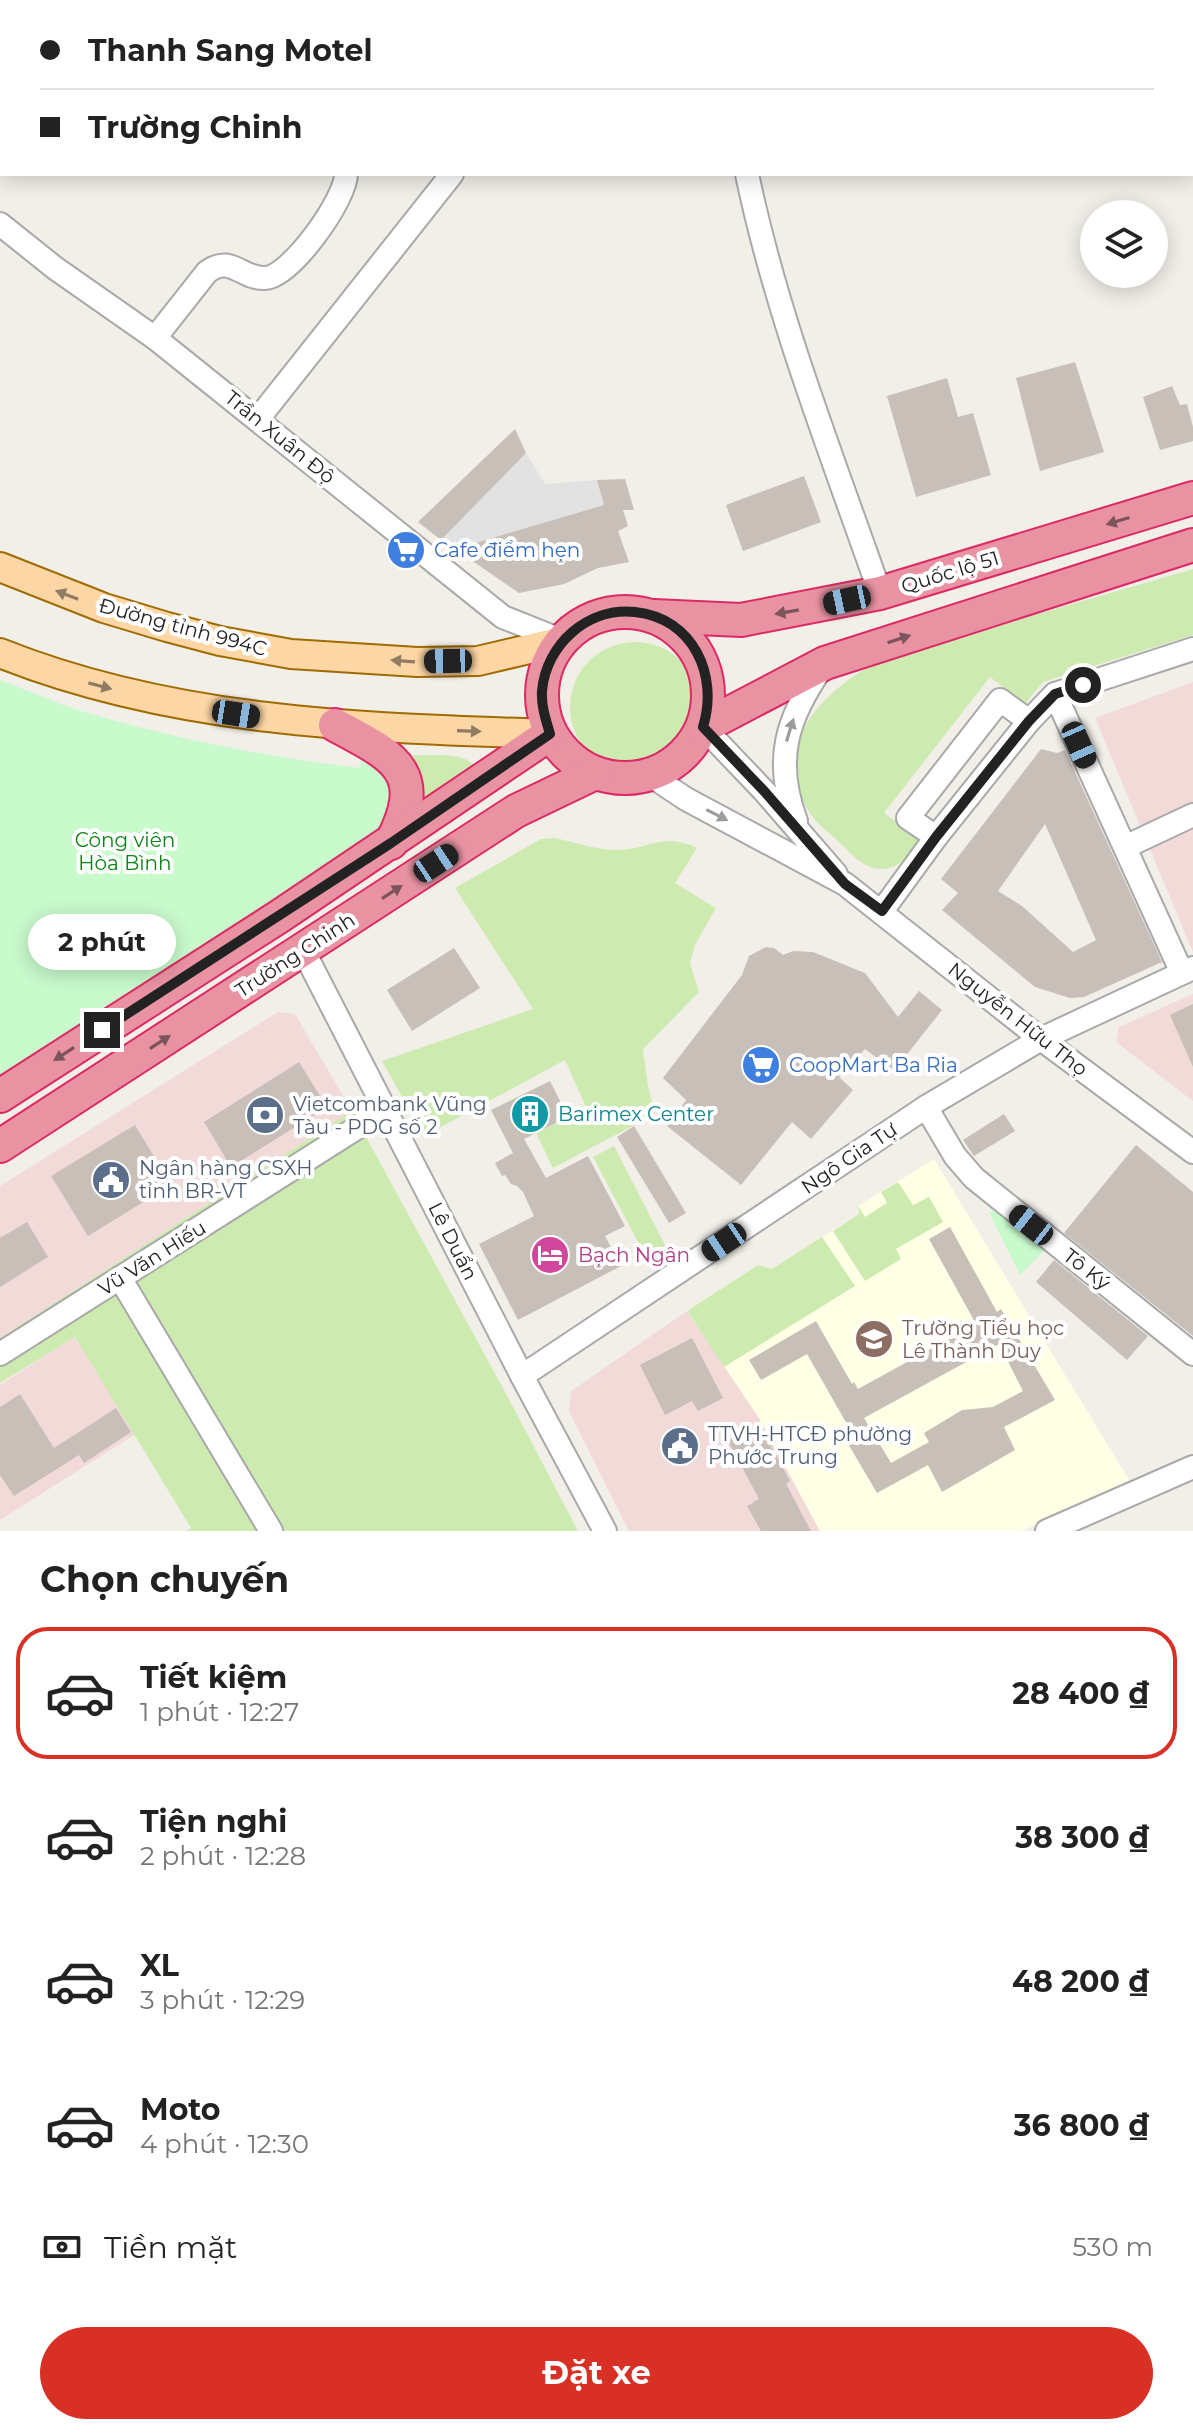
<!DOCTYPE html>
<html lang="vi">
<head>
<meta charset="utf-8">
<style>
	:root { --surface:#fff; --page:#f2f2f2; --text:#222; --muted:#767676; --line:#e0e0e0; --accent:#d93025 }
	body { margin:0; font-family:Montserrat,sans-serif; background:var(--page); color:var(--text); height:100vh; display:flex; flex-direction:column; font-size:30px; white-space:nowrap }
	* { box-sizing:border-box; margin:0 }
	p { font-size:26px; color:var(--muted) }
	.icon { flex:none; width:44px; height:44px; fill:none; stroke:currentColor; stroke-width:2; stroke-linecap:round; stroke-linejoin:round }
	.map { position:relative; height:1531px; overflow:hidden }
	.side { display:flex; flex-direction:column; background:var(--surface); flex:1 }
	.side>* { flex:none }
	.guide { position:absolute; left:0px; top:0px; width:1194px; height:176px; box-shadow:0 4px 20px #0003; display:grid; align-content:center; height:176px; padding:0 40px; background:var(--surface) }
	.tools { position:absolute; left:1080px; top:200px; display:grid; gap:16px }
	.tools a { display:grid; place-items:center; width:88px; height:88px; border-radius:50%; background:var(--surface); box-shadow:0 4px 20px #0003; font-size:40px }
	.end { position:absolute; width:36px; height:36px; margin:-18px; border:10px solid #222; background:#fff; box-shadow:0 0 0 4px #fff }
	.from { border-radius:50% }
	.bubble { position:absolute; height:56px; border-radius:28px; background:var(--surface); box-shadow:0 4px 20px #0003; font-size:26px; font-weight:700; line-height:56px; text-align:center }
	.car { position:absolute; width:24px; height:48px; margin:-24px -12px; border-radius:10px; box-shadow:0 0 6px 2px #0007; background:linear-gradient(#222 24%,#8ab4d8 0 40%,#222 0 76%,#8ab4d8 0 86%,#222 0) }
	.guide b { display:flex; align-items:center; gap:28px; height:76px; font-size:30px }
	.guide b+b { border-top:2px solid var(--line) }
	.guide i { width:20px; height:20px; background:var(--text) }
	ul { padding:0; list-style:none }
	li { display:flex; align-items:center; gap:24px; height:132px; margin:0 16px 12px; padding:0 24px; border:4px solid transparent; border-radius:32px }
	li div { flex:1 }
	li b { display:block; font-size:30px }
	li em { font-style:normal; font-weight:700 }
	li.active { border-color:var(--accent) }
	li>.icon { width:72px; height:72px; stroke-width:1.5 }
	h2 { padding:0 40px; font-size:36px; line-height:96px }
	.pay { display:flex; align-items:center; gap:20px; height:88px; padding:0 40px; font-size:30px }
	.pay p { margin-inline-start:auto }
	.action { display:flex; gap:16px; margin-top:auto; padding:16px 40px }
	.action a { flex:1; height:92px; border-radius:48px; background:var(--accent); color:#fff; font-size:32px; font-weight:700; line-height:92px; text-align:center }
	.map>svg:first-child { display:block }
</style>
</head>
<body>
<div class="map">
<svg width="1193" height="1531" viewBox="0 0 1193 1531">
	<rect width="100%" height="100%" fill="#f2efe9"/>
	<g fill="#f2dad9">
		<polygon points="1193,682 1193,952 1095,718"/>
		<polygon points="1193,994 1193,1101 1116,1042 1119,1027"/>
		<polygon points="278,1012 295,1014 352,1111 0,1338 0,1186"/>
		<polygon points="687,1311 759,1418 820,1531 629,1531 569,1411 571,1391"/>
		<polygon points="74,1337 139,1432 0,1520 0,1385"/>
	</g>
	<polygon fill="#ffffe5" points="934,1159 1132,1485 1021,1531 820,1531 759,1418 687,1311 758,1265 772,1269 859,1214 858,1206"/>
	<g fill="#cdebb0">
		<path d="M1193,569V635L1043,682L1025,704L990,677L884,813L921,840C910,853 901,868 883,869C864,870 851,853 838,841C830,834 821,827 815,820C762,750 821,691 882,659Z"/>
		<circle cx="635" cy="707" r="65"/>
		<path d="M415,755C434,756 466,751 476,768L423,812L420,779L412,756Z"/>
		<path d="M555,838C575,842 595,850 617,850C649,849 664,832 697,848L675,883L716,908L695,945L690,963L699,992L643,1049L648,1086L655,1114L553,1168L536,1133L587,1109L565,1060L424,1136L382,1061L533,1009L455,888L541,839Z"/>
		<polygon points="352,1111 511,1403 578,1531 186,1531 191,1528 75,1337 0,1383 0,1338"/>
		<polygon points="614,1146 667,1249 647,1259 593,1157"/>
		<polygon points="898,1182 913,1205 929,1197 943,1222 896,1249 901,1259 865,1281 833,1231 859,1214 858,1206 865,1217 887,1203 881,1192"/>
		<polygon points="822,1237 855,1286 724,1367 687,1311 758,1265 772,1269"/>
	</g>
	<g fill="#c8facc">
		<path d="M0,680C30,691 60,705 91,714C180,740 269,757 360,768L362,758L390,769L397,825L0,1079Z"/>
		<polygon points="995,1211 1046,1249 1020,1275 989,1212"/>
	</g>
	<polygon fill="#e2e2e2" points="526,453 545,484 597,480 604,505 455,549 441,540"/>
	<g fill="#c7bfb8" fill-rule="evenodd">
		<polygon points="1075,362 1104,452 1040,471 1016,378"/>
		<polygon points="947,378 958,417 973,413 991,475 916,497 887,396"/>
		<polygon points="1172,386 1180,405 1187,404 1193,427 1193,441 1160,450 1143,397"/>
		<polygon points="515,429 526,453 441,540 418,522"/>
		<polygon points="804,476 821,522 743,551 726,505"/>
		<polygon points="625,479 634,510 623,510 628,526 618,531 629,562 598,568 564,584 519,593 455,549 604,505 597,480"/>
		<path d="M1041,749L1057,753L1065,750L1162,962L1084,997L1070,998L1035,987L942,910L958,893L941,879ZM1045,824L1096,940L1073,952L1022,906L998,891Z"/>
		<polygon points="766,947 774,948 783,955 793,951 813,952 865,973 898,1017 919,991 942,1010 894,1071 865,1049 839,1077 853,1090 811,1139 792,1122 741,1185 667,1126 686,1100 663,1078 742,975 749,956"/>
		<polygon points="454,948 480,988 412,1031 387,990"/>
		<polygon points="1193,1004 1193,1067 1170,1015"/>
		<polygon points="299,1062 327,1107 231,1167 204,1122"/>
		<polygon points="550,1081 568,1117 524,1139 546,1178 588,1156 625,1226 605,1236 621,1266 518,1320 479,1244 534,1216 523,1192 517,1186 511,1184 505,1175 502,1176 495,1163 513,1153 491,1110"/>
		<polygon points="1004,1114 1015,1131 974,1156 963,1140"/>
		<polygon points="135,1125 171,1185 88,1236 51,1176"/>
		<polygon points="634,1126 686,1213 669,1223 617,1137"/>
		<polygon points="1136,1145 1193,1192 1193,1336 1064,1233"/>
		<polygon points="27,1222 48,1257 0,1287 0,1238"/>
		<path d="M950,1227L997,1312L1001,1309L1055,1400L1004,1427L1015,1450L942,1492L928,1465L877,1493L844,1437L852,1433L807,1354L761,1380L749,1360L816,1321L852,1384L854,1382L858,1389L976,1324L929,1239ZM999,1344L1023,1391L993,1407L962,1410L924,1433L929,1442L891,1463L864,1418Z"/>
		<polygon points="1054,1260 1148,1336 1127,1360 1036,1282"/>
		<polygon points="692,1338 723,1398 698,1411 692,1401 665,1415 640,1365"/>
		<polygon points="20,1394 54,1448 116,1408 131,1432 84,1463 79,1455 14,1496 0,1475 0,1407"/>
		<polygon points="759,1424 790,1481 786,1484 811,1531 761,1531 747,1506 759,1499 728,1441"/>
	</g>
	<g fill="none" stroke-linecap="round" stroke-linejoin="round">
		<g stroke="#a9a9a9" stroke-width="26">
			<g id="minor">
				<polyline points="442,2 444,0"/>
				<path d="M747,174C777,318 832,455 880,593"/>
				<polyline points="0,224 55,268 155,338 503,617 563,641"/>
				<path d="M155,338L207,272C231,254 241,279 265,278C291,277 346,199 346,174"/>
				<polyline points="258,419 452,174"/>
				<polyline points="1055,694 1182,973"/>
				<polyline points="703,727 765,792 836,874"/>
				<polyline points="650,775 686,799 845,884 1041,1039 1193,1152"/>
				<path d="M796,821C773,760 787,717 823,666"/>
				<polyline points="936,837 908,818 1000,700 1029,721"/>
				<polyline points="1125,847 1193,815"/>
				<polyline points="882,911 936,837 1029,721 1055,694 1193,649"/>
				<polyline points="303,950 522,1376 605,1531"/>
				<polyline points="926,1107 955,1156 974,1178 1193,1354"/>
				<polyline points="120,1278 271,1531"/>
				<polyline points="0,1354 385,1110"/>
				<polyline points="522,1376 926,1107 1041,1039 1193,968"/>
				<polyline points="1047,1531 1193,1467"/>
			</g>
		</g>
		<g stroke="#a06b00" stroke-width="32">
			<g id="major">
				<polyline points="0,567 104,608 167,627 220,641 291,654 417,662 478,661 563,641"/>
				<path d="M0,653C175,723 364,728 550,734"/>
			</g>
		</g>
		<g stroke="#dc2a67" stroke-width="36">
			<g id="highway">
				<circle cx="625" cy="695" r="83"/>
				<polyline points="654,616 741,620 880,593 1193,498"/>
				<path d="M335,725C393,756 429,771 391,843"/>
				<polyline points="703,727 825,663 1193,545"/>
				<polyline points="0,1096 280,916 550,734"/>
				<polyline points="0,1146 516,811 595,773"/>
			</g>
		</g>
		<use href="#minor" stroke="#fff" stroke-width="22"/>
		<use href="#major" stroke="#fcd6a4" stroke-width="28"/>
		<use href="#highway" stroke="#e892a2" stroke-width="32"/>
	</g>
	<defs><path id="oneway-solid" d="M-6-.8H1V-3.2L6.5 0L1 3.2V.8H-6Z" transform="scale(2)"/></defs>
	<g fill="#7b545c">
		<use href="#oneway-solid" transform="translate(1118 521) rotate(163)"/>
		<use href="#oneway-solid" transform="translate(787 612) rotate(170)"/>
		<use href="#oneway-solid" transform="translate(899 639) rotate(-18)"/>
		<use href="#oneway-solid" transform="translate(392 892) rotate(-33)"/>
		<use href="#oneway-solid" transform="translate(160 1042) rotate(-33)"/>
		<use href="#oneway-solid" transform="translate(64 1054) rotate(147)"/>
	</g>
	<g fill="#8f7c63">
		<use href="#oneway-solid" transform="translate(67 595) rotate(-159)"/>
		<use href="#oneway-solid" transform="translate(403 661) rotate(-176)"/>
		<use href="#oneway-solid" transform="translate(100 686) rotate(15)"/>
		<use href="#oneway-solid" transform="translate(469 731) rotate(2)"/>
	</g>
	<g fill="#9c9c9c">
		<use href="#oneway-solid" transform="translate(790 730) rotate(-73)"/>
		<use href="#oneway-solid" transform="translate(717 815) rotate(27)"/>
	</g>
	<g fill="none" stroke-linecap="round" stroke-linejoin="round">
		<path stroke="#222" stroke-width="10" d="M102,1030L391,843L550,734C546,720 541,706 542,691C546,645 587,607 635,612C693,618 719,675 703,727L765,792L845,884L882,911L936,837L1029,721L1055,694L1083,685"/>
	</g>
	<defs>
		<g id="supermarket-disc" transform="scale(2)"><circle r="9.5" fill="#3f7fe0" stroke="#fff"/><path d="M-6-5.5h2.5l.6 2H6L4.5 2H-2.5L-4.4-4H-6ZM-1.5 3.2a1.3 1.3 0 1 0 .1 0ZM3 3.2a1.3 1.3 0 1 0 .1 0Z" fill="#fff"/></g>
		<g id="building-disc" transform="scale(2)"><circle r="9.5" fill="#0f9aa8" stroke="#fff"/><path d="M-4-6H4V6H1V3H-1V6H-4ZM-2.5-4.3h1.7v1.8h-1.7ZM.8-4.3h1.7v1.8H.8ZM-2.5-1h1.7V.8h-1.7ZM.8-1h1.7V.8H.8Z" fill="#fff"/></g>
		<g id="bank-disc" transform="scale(2)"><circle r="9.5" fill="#5c6f8a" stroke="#fff"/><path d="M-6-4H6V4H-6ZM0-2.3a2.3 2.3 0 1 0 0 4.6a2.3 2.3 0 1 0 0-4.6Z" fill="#fff"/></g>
		<g id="civic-disc" transform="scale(2)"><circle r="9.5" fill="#5c6f8a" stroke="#fff"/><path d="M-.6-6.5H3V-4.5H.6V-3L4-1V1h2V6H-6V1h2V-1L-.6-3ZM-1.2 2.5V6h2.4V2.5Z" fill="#fff"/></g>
		<g id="hotel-disc" transform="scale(2)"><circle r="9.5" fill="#d1479c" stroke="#fff"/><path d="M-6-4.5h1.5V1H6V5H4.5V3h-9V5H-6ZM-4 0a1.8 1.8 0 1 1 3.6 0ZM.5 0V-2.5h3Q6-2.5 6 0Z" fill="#fff"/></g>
		<g id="school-disc" transform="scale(2)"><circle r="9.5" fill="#8d6e63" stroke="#fff"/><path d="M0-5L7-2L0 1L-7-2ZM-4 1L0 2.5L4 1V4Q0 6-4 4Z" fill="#fff"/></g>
	</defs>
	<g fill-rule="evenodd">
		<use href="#supermarket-disc" x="406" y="550"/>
		<use href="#supermarket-disc" x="761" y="1065"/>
		<use href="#building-disc" x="530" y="1114"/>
		<use href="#bank-disc" x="265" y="1115"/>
		<use href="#civic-disc" x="111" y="1180"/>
		<use href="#hotel-disc" x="550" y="1255"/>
		<use href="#school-disc" x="874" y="1339"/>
		<use href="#civic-disc" x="680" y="1446"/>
	</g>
	<g text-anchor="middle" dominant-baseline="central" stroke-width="8" stroke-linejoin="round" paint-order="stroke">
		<g font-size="20" fill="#222" stroke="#fff">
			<text transform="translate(280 437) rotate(39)">Trần Xuân Độ</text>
			<text transform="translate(950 572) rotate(-17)">Quốc lộ 51</text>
			<text transform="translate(183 627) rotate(15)">Đường tỉnh 994C</text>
			<text transform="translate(295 955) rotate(-33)">Trường Chinh</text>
			<text transform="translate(1018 1019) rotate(38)">Nguyễn Hữu Thọ</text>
			<text transform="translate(849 1158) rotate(-34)">Ngô Gia Tự</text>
			<text transform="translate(453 1241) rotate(63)">Lê Duẩn</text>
			<text transform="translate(152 1258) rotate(-32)">Vũ Văn Hiếu</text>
			<text transform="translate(1087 1269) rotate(38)">Tô Ký</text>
		</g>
		<g font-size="20" fill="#366cbe" stroke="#fff" text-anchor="start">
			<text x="434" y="550">Cafe điểm hẹn</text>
			<text x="789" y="1065">CoopMart Ba Ria</text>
		</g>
		<g font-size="20" fill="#0c8416" stroke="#fff">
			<text x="125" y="840">Công viên<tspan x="125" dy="23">Hòa Bình</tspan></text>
		</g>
		<g font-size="20" fill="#4e5e75" stroke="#fff" text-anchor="start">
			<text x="293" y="1104">Vietcombank Vũng<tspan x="293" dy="23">Tàu - PDG số 2</tspan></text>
			<text x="139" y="1168">Ngân hàng CSXH<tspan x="139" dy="23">tỉnh BR-VT</tspan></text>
			<text x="708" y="1434">TTVH-HTCĐ phường<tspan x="708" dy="23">Phước Trung</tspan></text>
		</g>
		<g font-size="20" fill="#0d838f" stroke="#fff" text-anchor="start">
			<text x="558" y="1114">Barimex Center</text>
		</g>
		<g font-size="20" fill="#b23c85" stroke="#fff" text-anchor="start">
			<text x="578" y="1255">Bạch Ngân</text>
		</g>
		<g font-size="20" fill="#785e54" stroke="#fff" text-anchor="start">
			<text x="902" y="1328">Trường Tiểu học<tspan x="902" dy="23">Lê Thành Duy</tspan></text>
		</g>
	</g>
</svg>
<div class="tools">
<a><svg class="icon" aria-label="layers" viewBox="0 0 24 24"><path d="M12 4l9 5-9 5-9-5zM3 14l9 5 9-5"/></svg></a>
</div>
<i class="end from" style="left:1083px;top:685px"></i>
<i class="end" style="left:102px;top:1030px"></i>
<div class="bubble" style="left:28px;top:914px;width:148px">2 phút</div>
<i class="car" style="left:847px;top:600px;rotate:258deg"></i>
<i class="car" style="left:448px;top:661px;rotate:269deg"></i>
<i class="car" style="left:236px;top:714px;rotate:99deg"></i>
<i class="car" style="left:1079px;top:745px;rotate:156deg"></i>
<i class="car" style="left:436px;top:863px;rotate:57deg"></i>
<i class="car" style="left:1031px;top:1225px;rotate:308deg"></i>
<i class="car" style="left:724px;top:1242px;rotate:236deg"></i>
<div class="guide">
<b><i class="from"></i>Thanh Sang Motel</b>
<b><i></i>Trường Chinh</b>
</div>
</div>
<section class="side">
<h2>Chọn chuyến</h2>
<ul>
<li class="active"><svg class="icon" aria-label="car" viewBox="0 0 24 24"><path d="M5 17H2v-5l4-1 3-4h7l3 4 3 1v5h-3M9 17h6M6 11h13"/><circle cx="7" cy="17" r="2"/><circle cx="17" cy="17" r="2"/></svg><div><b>Tiết kiệm</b><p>1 phút · 12:27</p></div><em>28 400 ₫</em></li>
<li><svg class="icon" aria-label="car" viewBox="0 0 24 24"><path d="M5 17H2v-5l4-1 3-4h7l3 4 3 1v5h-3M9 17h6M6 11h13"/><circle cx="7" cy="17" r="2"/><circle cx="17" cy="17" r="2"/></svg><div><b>Tiện nghi</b><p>2 phút · 12:28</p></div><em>38 300 ₫</em></li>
<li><svg class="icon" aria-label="car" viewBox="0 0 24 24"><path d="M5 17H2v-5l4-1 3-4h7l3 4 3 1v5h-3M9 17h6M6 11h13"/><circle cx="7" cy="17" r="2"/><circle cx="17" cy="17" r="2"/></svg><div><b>XL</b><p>3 phút · 12:29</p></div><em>48 200 ₫</em></li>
<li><svg class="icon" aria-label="car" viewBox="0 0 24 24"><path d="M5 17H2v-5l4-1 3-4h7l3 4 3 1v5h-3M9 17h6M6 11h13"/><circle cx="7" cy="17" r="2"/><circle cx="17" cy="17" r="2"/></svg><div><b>Moto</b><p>4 phút · 12:30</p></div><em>36 800 ₫</em></li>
</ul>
<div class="pay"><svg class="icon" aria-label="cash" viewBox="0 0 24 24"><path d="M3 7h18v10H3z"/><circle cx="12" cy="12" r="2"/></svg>Tiền mặt<p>530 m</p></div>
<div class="action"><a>Đặt xe</a></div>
</section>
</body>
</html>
